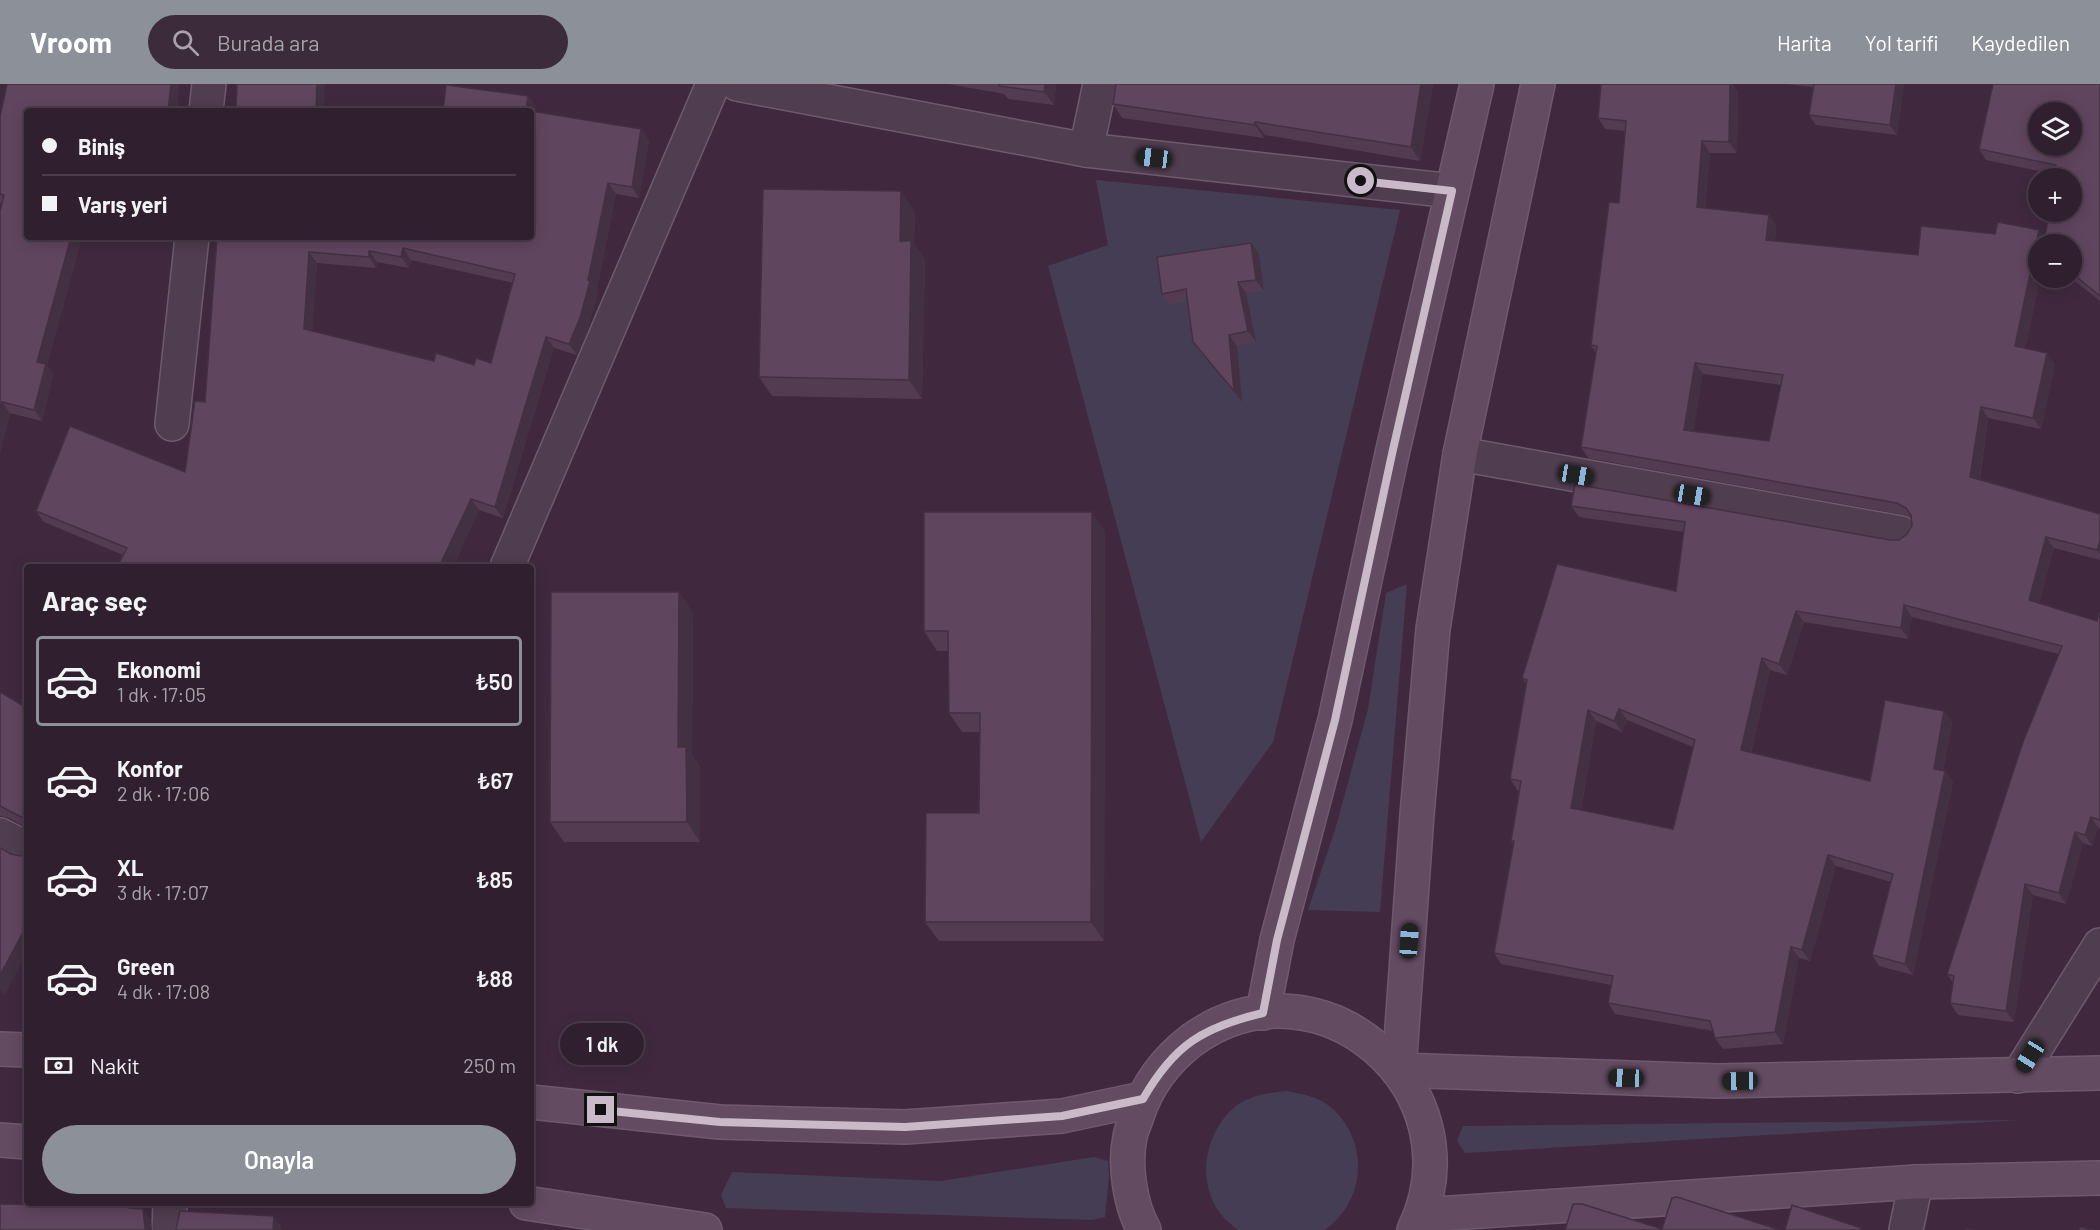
<!DOCTYPE html>
<html lang="tr">
<head>
<meta charset="utf-8">
<style>
	:root { --surface:#301f2f; --page:#3c2c3b; --text:#f1f3f6; --muted:#a8a2aa; --line:#4b3d4b; --accent:#8c9099 }
	body { margin:0; font-family:Barlow,sans-serif; background:var(--page); color:var(--text); height:100vh; display:flex; flex-direction:column; font-size:22px; white-space:nowrap }
	* { box-sizing:border-box; margin:0 }
	p { font-size:20px; color:var(--muted) }
	.icon { flex:none; width:33px; height:33px; fill:none; stroke:currentColor; stroke-width:2; stroke-linecap:round; stroke-linejoin:round }
	.map { position:relative; flex:1; overflow:hidden }
	.panel { position:absolute; left:24px; top:480px; width:510px; height:642px; display:flex; flex-direction:column; background:var(--surface); border-radius:6px; box-shadow:0 3px 15px #0003,0 0 0 2px var(--line) }
	.panel>* { flex:none }
	.banner { position:absolute; left:24px; top:24px; width:510px; height:132px; border-radius:6px; box-shadow:0 3px 15px #0003,0 0 0 2px var(--line); display:grid; align-content:center; height:132px; padding:0 18px; background:var(--surface) }
	.buttons { position:absolute; left:2028px; top:18px; display:grid; gap:12px }
	.buttons a { display:grid; place-items:center; width:54px; height:54px; border-radius:50%; background:var(--surface); box-shadow:0 3px 15px #0003,0 0 0 2px var(--line); font-size:30px }
	.end { position:absolute; width:27px; height:27px; margin:-14px; border:8px solid #cabac9; background:#111; box-shadow:0 0 0 3px #111 }
	.from { border-radius:50% }
	.bubble { position:absolute; height:42px; border-radius:21px; background:var(--surface); box-shadow:0 3px 15px #0003,0 0 0 2px var(--line); font-size:20px; font-weight:600; line-height:42px; text-align:center }
	.car { position:absolute; width:18px; height:36px; margin:-18px -9px; border-radius:8px; box-shadow:0 0 4px 2px #0007; background:linear-gradient(#222 24%,#8ab4d8 0 40%,#222 0 76%,#8ab4d8 0 86%,#222 0) }
	.banner b { display:flex; align-items:center; gap:21px; height:57px; font-size:22px }
	.banner b+b { border-top:2px solid var(--line) }
	.banner i { width:15px; height:15px; background:var(--text) }
	ul { padding:0; list-style:none }
	li { display:flex; align-items:center; gap:18px; height:90px; margin:0 12px 9px; padding:0 6px; border:3px solid transparent; border-radius:6px }
	li div { flex:1 }
	li b { display:block; font-size:22px }
	li em { font-style:normal; font-weight:600 }
	li.selected { border-color:var(--accent) }
	li>.icon { width:54px; height:54px; stroke-width:1.5 }
	h2 { padding:0 18px; font-size:27px; line-height:72px }
	.pay { display:flex; align-items:center; gap:15px; height:66px; padding:0 18px; font-size:22px }
	.pay p { margin-inline-start:auto }
	.primary-button { display:flex; gap:12px; margin-top:auto; padding:12px 18px }
	.primary-button a { flex:1; height:69px; border-radius:36px; background:var(--accent); color:#fff; font-size:24px; font-weight:600; line-height:69px; text-align:center }
	header { display:flex; align-items:center; gap:36px; box-sizing:border-box; height:84px; padding:0 30px; background:var(--accent); color:#fff }
	header strong { font-size:28px }
	nav { display:flex; gap:33px; margin-inline-start:auto; font-size:21px }
	.search { width:420px; height:54px; background:var(--page); display:flex; align-items:center; gap:15px; box-sizing:border-box; padding:0 21px; border-radius:33px; color:var(--muted); font-size:22px }
	.map>svg:first-child { display:block }
</style>
</head>
<body>
<header>
<strong>Vroom</strong>
<div class="search"><svg class="icon" aria-label="search" viewBox="0 0 24 24"><circle cx="10" cy="10" r="6"/><path d="M15 15l6 6"/></svg>Burada ara</div>
<nav><a>Harita</a><a>Yol tarifi</a><a>Kaydedilen</a></nav>
</header>
<div class="map">
<svg width="2100" height="1146" viewBox="0 0 2100 1146">
	<rect width="100%" height="100%" fill="#40293f"/>
	<g fill="#443d54">
		<polygon points="1096,96 1400,126 1273,658 1201,758 1048,182 1108,161"/>
		<polygon points="1407,500 1380,828 1308,826 1335,746 1368,625 1386,509"/>
		<path d="M1286,1007C1303,1010 1320,1013 1333,1025C1370,1060 1365,1117 1325,1146H1238C1233,1142 1228,1138 1224,1134C1194,1101 1204,1047 1237,1021C1252,1011 1269,1009 1286,1007Z"/>
		<polygon points="2021,1036 1465,1069 1457,1057 1463,1042"/>
		<polygon points="1094,1073 1108,1077 1109,1091 1105,1133 1091,1136 726,1124 721,1111 732,1088 940,1097"/>
	</g>
	<g fill="none" stroke-linecap="round" stroke-linejoin="round">
		<g stroke="#6d5b6d" stroke-width="36">
			<g id="street">
				<polyline points="737,0 1086,66 1452,107"/>
				<polyline points="206,27 209,0"/>
				<polyline points="1086,66 1100,0"/>
				<polyline points="172,340 192,153"/>
				<polyline points="1460,370 1901,449"/>
				<polyline points="507,483 713,0"/>
				<polyline points="0,751 27,765"/>
				<polyline points="2018,992 2100,861"/>
				<polyline points="169,1146 170,1119"/>
				<polyline points="1906,1146 1916,1098"/>
			</g>
		</g>
		<g stroke="#6d5b6d" stroke-width="36">
			<g id="secondary">
				<polyline points="1538,0 1460,370 1433,545 1417,731 1399,986 1717,997 2100,989"/>
				<polyline points="1263,929 1277,856 1335,636 1392,370 1477,0"/>
				<polyline points="0,965 27,966"/>
				<polyline points="531,1018 720,1038 905,1043 1062,1032 1142,1015"/>
				<polyline points="0,1056 27,1058"/>
				<polyline points="526,1119 705,1146"/>
				<polyline points="1422,1131 1916,1098 2100,1094"/>
				<path d="M1144,1146C1130,1121 1124,1081 1130,1053C1131,1046 1135,1039 1137,1032C1147,1001 1166,976 1192,956C1319,865 1482,1005 1414,1146"/>
			</g>
		</g>
		<use href="#street" stroke="#503d4f" stroke-width="33"/>
		<use href="#secondary" stroke="#634b61" stroke-width="33"/>
	</g>
	<g fill="#533b52" fill-rule="evenodd">
		<polygon points="7,0 179,0 177,27 27,27 27,153 82,153 47,281 53,291 42,337 10,329 0,369 2,120 0,119 0,33"/>
		<polygon points="948,0 1056,0 1054,21 1008,15 1004,10"/>
		<polygon points="1433,0 1420,77 1265,51 1264,54 1122,34 1113,20"/>
		<path d="M1601,0H1732L1738,8L1737,69H1710L1705,124L1769,131L1776,142L1775,157L1918,171L2045,155L2054,90L1986,76L1979,65L2100,0V217L2071,194H2072V160H2038V194H2040L2025,265L2055,280L2041,345L1988,334L1980,395L2100,430V476L2054,464L2039,519L2097,537L2100,527V745L2098,744L2092,762L2083,759L2066,820L2033,811L2014,938L1958,931L1950,919L1953,899L1947,890L2059,570L1912,533L1908,555L1804,538L1787,591L1770,586L1751,669L1870,697L1944,627L1952,638L1943,687H1945L1953,698L1913,891L1879,882L1872,871L1891,798L1836,782L1810,877L1799,874L1783,960L1723,965L1715,954L1713,947L1615,930L1608,919L1611,901L1501,880L1494,869L1513,760L1511,757L1520,707H1518L1510,695L1527,600L1522,594L1676,507L1684,448L1579,433L1571,422L1890,456H1899L1907,450L1912,441L1911,434L1904,431L1588,374L1581,363L1596,269L1591,261L1619,119L1626,47L1605,45L1598,34ZM1703,290L1781,301L1769,357L1693,347ZM1627,636L1693,663L1673,745L1581,726L1596,637L1622,648Z"/>
		<polygon points="1786,0 1904,0 1897,51 1816,41 1809,31 1813,3"/>
		<path d="M528,12L536,23L535,28L641,45L649,57L639,114L616,110L597,205L598,208L588,245L577,271L554,264L503,434L479,426L453,483H117L123,471L44,438L36,427L185,388L205,318L217,153H531ZM411,176L513,199L491,279L474,281L434,277L312,247L317,179L376,184L377,178L409,184Z"/>
		<polygon points="915,127 914,160 925,176 922,315 772,312 759,293"/>
		<polygon points="1259,170 1264,207 1246,209 1256,258 1237,262 1242,318 1201,269 1193,258 1188,217 1169,221 1162,210"/>
		<polygon points="1105,447 1104,857 939,857 925,838 979,729 980,648 962,648 949,629 948,567 937,567 924,547"/>
		<polygon points="693,528 692,671 700,683 700,758 564,758 550,738"/>
		<polygon points="0,608 27,624 27,744 9,734 0,732"/>
	</g>
	<g fill="#433042">
		<polygon points="171,0 179,0 177,27 168,27"/>
		<polygon points="317,0 325,0 324,27 316,27"/>
		<polygon points="1045,0 1056,0 1054,21 1044,8"/>
		<polygon points="1421,0 1433,0 1420,77 1411,63"/>
		<polygon points="1730,0 1732,0 1738,8 1737,69 1729,58"/>
		<polygon points="1896,0 1904,0 1897,51 1890,41"/>
		<polygon points="528,12 536,23 534,38 526,27"/>
		<polygon points="1255,38 1265,51 1264,54 1255,41"/>
		<polygon points="641,45 649,57 639,114 632,103"/>
		<polygon points="1702,57 1710,69 1704,134 1697,123"/>
		<polygon points="608,99 616,110 597,205 598,208 588,245 577,271 569,260 588,196"/>
		<polygon points="901,107 915,127 914,160 925,176 922,315 909,296 900,157"/>
		<polygon points="1769,131 1776,142 1774,167 1766,156"/>
		<polygon points="2039,146 2047,157 2046,160 2038,160 2038,194 2040,194 2023,274 2015,262"/>
		<polygon points="71,153 82,153 47,281 53,291 42,337 34,326 37,278"/>
		<polygon points="1251,159 1259,170 1264,207 1256,196"/>
		<polygon points="403,164 411,176 409,184 401,173"/>
		<polygon points="369,167 377,178 376,184 369,173"/>
		<polygon points="309,168 317,179 312,256 304,245"/>
		<polygon points="1238,198 1246,209 1256,258 1248,247"/>
		<polygon points="1229,251 1237,262 1242,318 1234,307"/>
		<polygon points="546,253 554,264 503,434 495,423"/>
		<polygon points="2047,269 2055,280 2041,345 2033,334"/>
		<polygon points="1695,279 1703,290 1692,357 1684,346"/>
		<polygon points="2,318 10,329 0,369 0,327"/>
		<polygon points="1981,323 1988,334 1978,404 1970,393"/>
		<polygon points="471,415 479,426 453,483 439,483"/>
		<polygon points="1092,428 1105,447 1104,857 1091,838"/>
		<polygon points="2046,453 2054,464 2037,528 2029,516"/>
		<polygon points="2100,457 2100,470 2097,466"/>
		<polygon points="679,508 693,528 692,671 700,683 700,758 687,738 678,663"/>
		<polygon points="1904,521 1912,533 1908,555 1901,544"/>
		<polygon points="1796,527 1804,538 1787,591 1779,580"/>
		<polygon points="1762,574 1770,586 1749,677 1741,666"/>
		<polygon points="1619,625 1627,636 1622,648 1614,637"/>
		<polygon points="1588,626 1596,637 1579,735 1571,724"/>
		<polygon points="1944,627 1952,638 1941,696 1934,685"/>
		<polygon points="1945,687 1953,698 1913,891 1905,880"/>
		<polygon points="2091,733 2098,744 2092,762 2085,751"/>
		<polygon points="2075,748 2083,759 2066,820 2059,809"/>
		<polygon points="1828,771 1836,782 1810,877 1802,866"/>
		<polygon points="2025,800 2033,811 2014,938 2006,927"/>
		<polygon points="27,841 27,869 4,912 0,906 0,891"/>
		<polygon points="1791,863 1799,874 1783,960 1775,948"/>
		<polygon points="129,1119 132,1119 137,1125 129,1124"/>
		<polygon points="143,1125 151,1136 152,1146 146,1146 145,1144"/>
		<polygon points="274,1132 281,1143 281,1146 273,1146"/>
	</g>
	<g fill="#60455f" stroke="#433042" stroke-width="1.5" fill-rule="evenodd">
		<polygon points="7,0 171,0 168,27 27,27 27,153 71,153 37,278 46,280 34,326 2,318 0,327 0,127 4,111 0,110 0,33"/>
		<polygon points="237,0 317,0 316,27 236,27"/>
		<polygon points="999,0 1045,0 1044,8 999,2"/>
		<polygon points="1116,0 1421,0 1411,63 1255,38 1255,41 1113,20"/>
		<path d="M1601,0H1730L1729,58L1702,57L1697,123L1769,131L1766,156L1918,171L1921,142L1995,150L1998,138L2039,146L2015,262L2047,269L2033,334L1981,323L1970,393L2100,430V457L2097,466L2046,453L2029,516L2097,537L2100,527V736L2091,733L2085,751L2075,748L2059,809L2025,800L2006,927L1950,919L1954,892L1947,890L2023,658L2062,562L1904,521L1901,544L1796,527L1779,580L1762,574L1741,666L1870,697L1885,616L1944,627L1934,685L1945,687L1905,880L1872,871L1893,790L1828,771L1802,866L1791,863L1775,948L1715,954L1710,937L1608,919L1613,892L1494,869L1514,757H1511L1521,697L1510,695L1527,596L1522,594L1557,480L1676,507L1685,438L1571,422L1575,400L1890,456H1899L1907,450L1912,441L1911,431L1906,424L1897,419L1581,363L1597,262L1591,261L1609,118L1619,119L1626,37L1598,34ZM1695,279L1783,291L1769,357L1684,346ZM1619,625L1695,656L1673,745L1571,724L1588,626L1614,637Z"/>
		<polygon points="1814,0 1896,0 1890,41 1809,31"/>
		<path d="M1993,0H2100V212L2072,189V160H2044L2049,128H2072V94H2054L2056,81L1979,65ZM2038,28H2072V62H2038Z"/>
		<polygon points="446,1 528,12 526,27 529,27 443,27"/>
		<path d="M531,27L641,45L632,103L608,99L588,196L590,197L580,234L569,260L546,253L495,423L471,415L439,483H117L127,464L36,427L70,342L185,388L195,317L205,318L217,153H531ZM403,164L515,190L491,279L476,274L474,281L436,269L434,277L304,245L309,168L369,173V167L401,173Z"/>
		<polygon points="763,105 901,107 900,157 911,157 909,296 759,293"/>
		<polygon points="1251,159 1256,196 1238,198 1248,247 1229,251 1234,307 1193,258 1186,205 1162,210 1157,173"/>
		<polygon points="924,428 1092,428 1091,838 925,838 926,729 979,729 980,629 949,629 948,547 924,547"/>
		<polygon points="551,508 679,508 678,663 686,663 687,738 550,738"/>
		<polygon points="0,608 27,624 27,736 0,722"/>
		<polygon points="0,764 11,770 20,772 27,769 27,841 0,891"/>
		<polygon points="1677,1113 1780,1146 1565,1146 1573,1120 1582,1120 1662,1145 1672,1114"/>
		<polygon points="51,1119 129,1119 129,1124 143,1125 145,1144 147,1146 0,1146 0,1120 51,1121"/>
		<polygon points="1792,1121 1861,1144 1860,1146 1785,1146"/>
		<polygon points="180,1127 274,1132 273,1146 176,1146"/>
		<polygon points="2080,1143 2095,1146 2079,1146"/>
		<polygon points="1966,1144 1976,1146 1965,1146"/>
	</g>
	<g fill="none" stroke-linecap="round" stroke-linejoin="round">
		<path stroke="#cabac9" stroke-width="8" d="M601,1026L720,1038L905,1043L1062,1032L1143,1015C1174,961 1203,943 1263,929L1277,856L1335,636L1392,370L1452,107L1361,97"/>
	</g>
</svg>
<div class="buttons">
<a><svg class="icon" aria-label="layers" viewBox="0 0 24 24"><path d="M12 4l9 5-9 5-9-5zM3 14l9 5 9-5"/></svg></a>
<a>+</a>
<a>−</a>
</div>
<i class="end from" style="left:1361px;top:97px"></i>
<i class="end" style="left:601px;top:1026px"></i>
<div class="bubble" style="left:560px;top:939px;width:84px">1 dk</div>
<i class="car" style="left:1154px;top:74px;rotate:277deg"></i>
<i class="car" style="left:1576px;top:391px;rotate:100deg"></i>
<i class="car" style="left:1692px;top:411px;rotate:100deg"></i>
<i class="car" style="left:1409px;top:857px;rotate:4deg"></i>
<i class="car" style="left:2030px;top:972px;rotate:212deg"></i>
<i class="car" style="left:1626px;top:994px;rotate:272deg"></i>
<i class="car" style="left:1740px;top:997px;rotate:269deg"></i>
<div class="banner">
<b><i class="from"></i>Biniş</b>
<b><i></i>Varış yeri</b>
</div>
<section class="panel">
<h2>Araç seç</h2>
<ul>
<li class="selected"><svg class="icon" aria-label="car" viewBox="0 0 24 24"><path d="M5 17H2v-5l4-1 3-4h7l3 4 3 1v5h-3M9 17h6M6 11h13"/><circle cx="7" cy="17" r="2"/><circle cx="17" cy="17" r="2"/></svg><div><b>Ekonomi</b><p>1 dk · 17:05</p></div><em>₺50</em></li>
<li><svg class="icon" aria-label="car" viewBox="0 0 24 24"><path d="M5 17H2v-5l4-1 3-4h7l3 4 3 1v5h-3M9 17h6M6 11h13"/><circle cx="7" cy="17" r="2"/><circle cx="17" cy="17" r="2"/></svg><div><b>Konfor</b><p>2 dk · 17:06</p></div><em>₺67</em></li>
<li><svg class="icon" aria-label="car" viewBox="0 0 24 24"><path d="M5 17H2v-5l4-1 3-4h7l3 4 3 1v5h-3M9 17h6M6 11h13"/><circle cx="7" cy="17" r="2"/><circle cx="17" cy="17" r="2"/></svg><div><b>XL</b><p>3 dk · 17:07</p></div><em>₺85</em></li>
<li><svg class="icon" aria-label="car" viewBox="0 0 24 24"><path d="M5 17H2v-5l4-1 3-4h7l3 4 3 1v5h-3M9 17h6M6 11h13"/><circle cx="7" cy="17" r="2"/><circle cx="17" cy="17" r="2"/></svg><div><b>Green</b><p>4 dk · 17:08</p></div><em>₺88</em></li>
</ul>
<div class="pay"><svg class="icon" aria-label="cash" viewBox="0 0 24 24"><path d="M3 7h18v10H3z"/><circle cx="12" cy="12" r="2"/></svg>Nakit<p>250 m</p></div>
<div class="primary-button"><a>Onayla</a></div>
</section>
</div>
</body>
</html>
